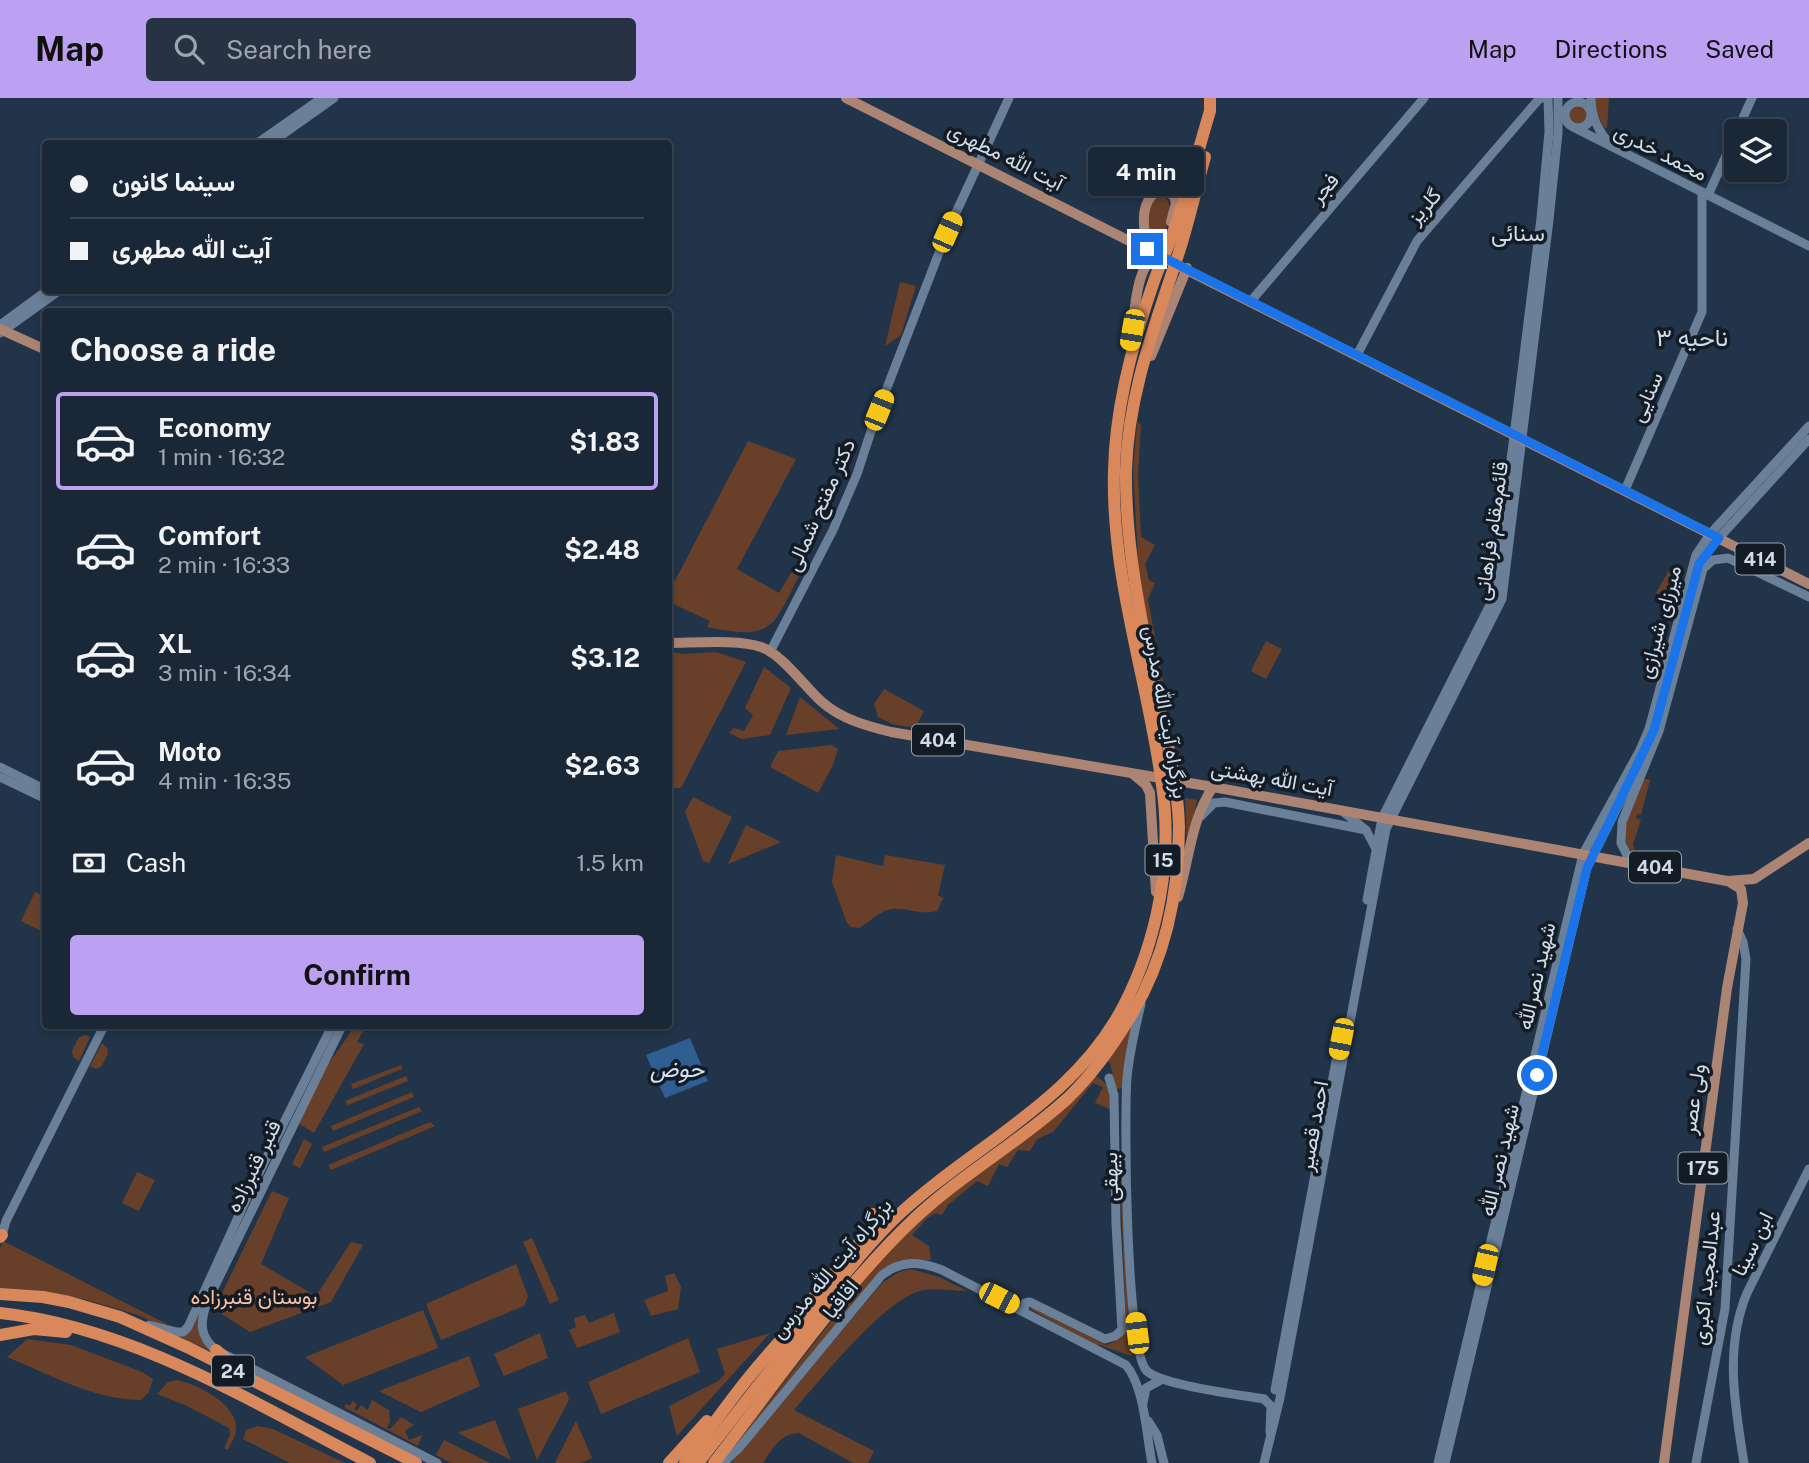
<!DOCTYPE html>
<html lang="en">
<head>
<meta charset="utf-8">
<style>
	:root { --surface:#1a2737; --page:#273342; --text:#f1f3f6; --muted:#9fa5ad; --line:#384452; --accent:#bca0f2 }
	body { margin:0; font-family:"Public Sans",Vazirmatn,sans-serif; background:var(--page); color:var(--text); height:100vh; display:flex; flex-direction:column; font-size:26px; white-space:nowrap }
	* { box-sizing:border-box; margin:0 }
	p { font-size:23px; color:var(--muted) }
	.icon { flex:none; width:38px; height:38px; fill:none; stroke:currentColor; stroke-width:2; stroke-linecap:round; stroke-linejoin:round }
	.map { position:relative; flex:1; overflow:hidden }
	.panel { position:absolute; left:42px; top:210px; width:630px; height:721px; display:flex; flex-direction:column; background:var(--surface); border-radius:7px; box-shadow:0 4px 10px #0003,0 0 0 2px var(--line) }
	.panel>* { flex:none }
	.hud { position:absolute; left:42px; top:42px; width:630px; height:154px; border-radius:7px; box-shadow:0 4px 10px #0003,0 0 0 2px var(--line); display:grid; align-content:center; height:154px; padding:0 28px; background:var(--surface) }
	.controls { position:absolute; left:1724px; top:21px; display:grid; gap:14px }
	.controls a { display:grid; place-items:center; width:63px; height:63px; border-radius:7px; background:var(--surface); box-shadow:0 4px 10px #0003,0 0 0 2px var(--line); font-size:35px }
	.end { position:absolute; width:32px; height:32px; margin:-16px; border:9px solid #1a73e8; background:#fff; box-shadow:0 0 0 4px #fff }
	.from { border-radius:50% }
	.bubble { position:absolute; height:49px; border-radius:7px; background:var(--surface); box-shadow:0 4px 10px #0003,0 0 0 2px var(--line); font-size:23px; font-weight:700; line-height:49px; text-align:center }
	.car { position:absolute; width:21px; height:42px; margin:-21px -10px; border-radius:9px; box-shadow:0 0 5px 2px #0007; background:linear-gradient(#f5c518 24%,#345 0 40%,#f5c518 0 76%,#345 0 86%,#f5c518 0) }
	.hud b { display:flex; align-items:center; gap:24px; height:66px; font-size:26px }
	.hud b+b { border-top:2px solid var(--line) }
	.hud i { width:18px; height:18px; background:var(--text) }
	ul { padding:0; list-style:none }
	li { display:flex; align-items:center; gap:21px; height:98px; margin:0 14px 10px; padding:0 14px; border:4px solid transparent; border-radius:7px }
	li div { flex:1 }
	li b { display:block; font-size:26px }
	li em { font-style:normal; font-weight:700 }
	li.on { border-color:var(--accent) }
	li>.icon { width:63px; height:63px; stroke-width:1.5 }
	h2 { padding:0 28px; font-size:32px; line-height:84px }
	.pay { display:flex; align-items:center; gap:18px; height:77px; padding:0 28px; font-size:26px }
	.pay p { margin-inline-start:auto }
	.primary-button { display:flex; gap:14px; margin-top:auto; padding:14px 28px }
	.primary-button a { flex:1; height:80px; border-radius:7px; background:var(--accent); color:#111; font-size:28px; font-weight:700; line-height:80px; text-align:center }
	header { display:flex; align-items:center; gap:42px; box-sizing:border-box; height:98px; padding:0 35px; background:var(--accent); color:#111 }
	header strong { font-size:33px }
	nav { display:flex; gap:38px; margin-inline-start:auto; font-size:24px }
	.search { width:490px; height:63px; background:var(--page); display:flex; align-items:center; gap:18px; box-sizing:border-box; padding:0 24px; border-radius:7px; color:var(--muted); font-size:26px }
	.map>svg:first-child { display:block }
</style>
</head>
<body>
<header>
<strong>Map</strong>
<div class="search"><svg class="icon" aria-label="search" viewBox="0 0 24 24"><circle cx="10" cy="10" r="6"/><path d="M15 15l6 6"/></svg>Search here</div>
<nav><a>Map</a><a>Directions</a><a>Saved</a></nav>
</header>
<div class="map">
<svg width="1809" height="1365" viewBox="0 0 1809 1365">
	<rect width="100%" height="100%" fill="#223449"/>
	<g fill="#684029">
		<polygon points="1594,0 1609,0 1607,30 1604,30 1594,8"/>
		<circle cx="1579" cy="17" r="10"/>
		<path d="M1158,98H1164C1176,109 1167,132 1159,144C1156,142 1151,139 1149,137C1143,126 1150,105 1158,98Z"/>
		<polygon points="900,184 916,188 901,237 885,248"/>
		<polygon points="1137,325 1141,326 1138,377 1141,439 1155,447 1145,466 1149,482 1155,485 1148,501 1163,583 1161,586 1140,495 1133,371"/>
		<path d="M748,343L796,361L737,471L779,495L794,470L801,474C772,530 775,543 707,529L710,523L669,504V494Z"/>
		<polygon points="1669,472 1679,477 1673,504 1656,495"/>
		<polygon points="1266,543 1282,551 1266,581 1251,573"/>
		<polygon points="669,554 684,556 716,554 746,564 681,690 673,690 669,679"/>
		<polygon points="764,569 791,590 770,637 742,641 729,635 734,630 744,633 753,617 745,610"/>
		<polygon points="884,591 924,613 915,630 892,626 878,619 874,606"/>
		<polygon points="800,599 839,631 786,637"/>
		<polygon points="831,647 838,651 833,667 818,695 770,669 778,653"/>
		<path d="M1646,681L1650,682L1641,717L1637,716L1636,720L1641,722L1633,746L1635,757C1613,739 1633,703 1642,682Z"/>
		<polygon points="693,699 732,719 709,765 703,763 685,714"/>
		<polygon points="1185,700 1197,702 1188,750 1187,749"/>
		<polygon points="746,727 781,744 728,766"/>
		<path d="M836,757L883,768L885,757L945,767L938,797L943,800L937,813C918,818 904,807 887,812C878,815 868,825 859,830L851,829L847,825L832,784Z"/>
		<polygon points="35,794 45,798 45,835 21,823"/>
		<polygon points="1136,919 1124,990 1116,991 1110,965 1106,963"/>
		<polygon points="355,928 366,928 357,944 364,946 314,1035 298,1025 329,965"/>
		<polygon points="86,937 90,939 79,963 73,959 72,953 79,939"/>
		<polygon points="102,945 107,950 108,956 101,969 96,971 90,968"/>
		<polygon points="401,967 402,971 353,991 351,986"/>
		<polygon points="406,978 408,983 348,1007 345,1003"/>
		<path d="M1095,978C1111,985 1110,997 1112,1012L1095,1005L1103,989L1093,985L1053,1034L1037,1041L1030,1053L1018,1052L1007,1069L999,1066L988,1088L977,1083L948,1107L942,1117L936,1115L927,1120L912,1137L929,1148L931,1162H901L881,1172L736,1350L734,1348L874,1168L923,1120Z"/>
		<polygon points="412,994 414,999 333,1033 331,1028"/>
		<polygon points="419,1009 422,1013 324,1054 322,1049"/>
		<polygon points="430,1024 435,1028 331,1072 328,1067"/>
		<polygon points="304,1041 312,1046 300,1070 292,1066"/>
		<polygon points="137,1074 155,1082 139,1113 122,1105"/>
		<path d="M1120,1081H1122L1135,1254L1131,1258L1100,1247H1095L1030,1211L1032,1209L1106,1247C1119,1243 1126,1237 1126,1223Z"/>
		<polygon points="272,1093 289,1100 261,1166 316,1198 351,1144 363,1147 331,1204 250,1234 214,1211"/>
		<polygon points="532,1140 559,1202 550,1206 523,1144"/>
		<polygon points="3,1143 167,1226 164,1228 135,1216 87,1202 61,1197 0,1192 0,1150"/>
		<polygon points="516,1166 528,1198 524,1208 441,1242 426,1206"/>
		<path d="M911,1171L939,1179L967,1193C954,1193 937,1190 924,1192C885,1199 821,1282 794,1312L874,1353L868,1365H853L799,1335C781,1335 772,1351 763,1365H731L882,1185L899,1174Z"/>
		<polygon points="674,1175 681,1189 678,1211 651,1218 644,1202 668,1193 665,1178"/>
		<polygon points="200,1209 198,1227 222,1259 174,1236 178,1236"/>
		<polygon points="423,1212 438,1250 343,1287 305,1259"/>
		<polygon points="614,1215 620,1234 577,1250 569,1232 576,1229 574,1220 585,1217 589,1225"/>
		<polygon points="540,1235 548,1260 504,1278 494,1256"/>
		<polygon points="770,1235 677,1338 669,1308 718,1283 725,1276 717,1251"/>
		<polygon points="688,1240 700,1274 601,1316 588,1284"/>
		<path d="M27,1241L71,1247L142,1274L153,1281L149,1294L141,1302C94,1302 49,1276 7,1259Z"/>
		<polygon points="469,1258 480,1288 421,1314 379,1293"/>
		<path d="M177,1282C197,1286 237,1306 236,1330C236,1338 231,1345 228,1352L224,1350L230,1337L229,1330L187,1308L157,1296L168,1284Z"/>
		<polygon points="566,1293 569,1302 537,1362 518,1311"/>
		<polygon points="372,1302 389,1312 390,1323 387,1330 390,1331 401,1319 414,1327 405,1333 409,1342 422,1337 418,1348 344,1309 346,1306 350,1308 352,1303 357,1306 354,1311 357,1313 361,1307 368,1312"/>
		<polygon points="495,1322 511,1362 458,1335"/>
		<polygon points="576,1323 592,1360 581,1365 555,1365"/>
		<polygon points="258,1328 273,1331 345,1365 290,1365 243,1341 246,1332"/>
		<polygon points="444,1342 490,1365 451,1365 436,1357"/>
	</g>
	<polygon fill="#2e5e92" points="690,940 708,983 665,1000 646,957"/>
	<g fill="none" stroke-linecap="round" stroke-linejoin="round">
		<g stroke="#6a7f98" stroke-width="9">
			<path d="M1591,0C1591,18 1599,35 1612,48"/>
			<circle cx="1578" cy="17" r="13"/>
			<polyline points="1573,29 1809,148"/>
			<polyline points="1737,33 1752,0"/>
			<polyline points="256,46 322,0"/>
			<polyline points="269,46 334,0"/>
			<polyline points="1708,97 1736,36"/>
			<polyline points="1251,203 1424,0"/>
			<polyline points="0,227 48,192"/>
			<polyline points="0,235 60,192"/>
			<polyline points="1357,257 1417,143 1539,1 1542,0"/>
			<polyline points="1625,392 1702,214 1702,94"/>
			<polyline points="1694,480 1702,460 1719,440 1809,341"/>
			<polyline points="770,554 833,432 857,376 875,321 947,134 1009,0"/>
			<polyline points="0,669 46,692"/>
			<polyline points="0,679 46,701"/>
			<polyline points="1342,713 1366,732 1375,749"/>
			<polyline points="1201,718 1214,705 1225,704 1366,732"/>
			<polyline points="1631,765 1621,745 1622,724 1659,633 1703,471 1713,462 1728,460 1809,499"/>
			<polyline points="1367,802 1382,720 1494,499 1541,120 1549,34 1548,0"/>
			<path d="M1141,906C1135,931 1129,955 1127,980C1124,1021 1126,1248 1146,1272C1158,1287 1242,1297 1264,1301"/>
			<path d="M342,928L207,1204C200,1224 199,1238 216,1252L437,1365"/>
			<polyline points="2,1137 6,1123 104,928"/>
			<polyline points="1024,1214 1025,1205 1030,1204 1105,1241 1115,1238 1122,1232 1116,1126 1114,997 1109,980"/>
			<polyline points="149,1227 177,1234 183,1234 188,1229 250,1093 332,928"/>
			<polyline points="1275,1292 1336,963"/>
			<polyline points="1264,1301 1271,1308 1270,1334"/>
			<polyline points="1143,1305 1146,1290 1161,1282"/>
			<polyline points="1148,1323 1157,1337 1164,1365"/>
			<path d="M723,1365L739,1350L882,1177C901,1162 920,1163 942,1172L1126,1267C1145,1290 1146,1336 1152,1365"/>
			<polyline points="1264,1365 1280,1300 1386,731 1502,501 1549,122 1558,35 1558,0"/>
			<polyline points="1438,1365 1583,756 1640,652 1649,631 1696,457 1710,436 1809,328"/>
			<polyline points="1445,1365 1587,770 1641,662"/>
			<polyline points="1696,1365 1725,1211 1746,861 1743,844 1737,831"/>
			<path d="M1744,1365C1735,1308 1724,1250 1747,1195L1809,1071"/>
		</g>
		<g stroke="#ac8473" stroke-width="10">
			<polyline points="846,0 1809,486"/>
			<path d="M1147,151C1144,130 1138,106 1158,92L1166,93L1174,98L1176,105L1171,124"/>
			<polyline points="0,231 46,252"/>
			<path d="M1131,239C1134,222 1136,177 1148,166C1153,161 1159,162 1165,162"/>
			<polyline points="1151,258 1187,170"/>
			<path d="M668,545C693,545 739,541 761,549C783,557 804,588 822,604C841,621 867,628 891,634L1213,689L1727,783L1754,781L1809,745"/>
			<polyline points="1134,677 1146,687 1150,695 1156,794"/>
			<path d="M1178,799C1189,763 1191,721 1213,689"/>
			<polyline points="1664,1365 1727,890 1743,805 1741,791 1731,785"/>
		</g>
		<g stroke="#d8885a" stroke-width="12">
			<polyline points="0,1139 2,1137"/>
			<polyline points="0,1196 43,1199 69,1204 120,1219 189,1250 416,1365"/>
			<path d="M0,1215C132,1229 254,1305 370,1365"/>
			<polyline points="794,1223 873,1128 875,1119 873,1116"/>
			<polyline points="0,1237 34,1231 66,1234"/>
			<polyline points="216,1252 233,1267"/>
			<polyline points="669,1365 707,1323"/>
			<path d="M685,1365C722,1314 758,1262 804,1219"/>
			<path d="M698,1365C733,1320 768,1275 803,1230C831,1193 860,1155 893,1122C969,1049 1074,1005 1124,907C1158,841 1173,761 1162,687C1148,582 1111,480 1114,373C1115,309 1133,243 1154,183C1160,166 1168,150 1174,132C1188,93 1198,53 1210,13V0"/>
			<path d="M714,1365C776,1285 841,1190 914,1121C962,1076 1020,1044 1068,1000C1093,976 1114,946 1132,916C1165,860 1179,794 1179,729C1178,684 1166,639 1156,595C1141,522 1125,447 1126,372C1128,295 1156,225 1179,154C1189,123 1196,91 1205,59"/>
		</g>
	</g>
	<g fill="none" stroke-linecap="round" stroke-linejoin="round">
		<polyline stroke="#1a73e8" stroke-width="9" points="1147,151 1719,440 1699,466 1654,632 1587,770 1537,977"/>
	</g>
	<g text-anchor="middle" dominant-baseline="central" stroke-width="7" stroke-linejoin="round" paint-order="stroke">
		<g fill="#131b25" stroke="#97a2ae" stroke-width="2">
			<rect x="1735.5" y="445.5" width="49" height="31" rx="5"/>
			<rect x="912" y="626.5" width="52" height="31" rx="5"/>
			<rect x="1145.5" y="746.5" width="35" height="31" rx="5"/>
			<rect x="1629" y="753.5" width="52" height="31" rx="5"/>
			<rect x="1678.5" y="1054.5" width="49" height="31" rx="5"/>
			<rect x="212" y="1257.5" width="42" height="31" rx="5"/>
		</g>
		<g font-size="19" font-weight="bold" fill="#d0dce9">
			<text x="1760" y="461">414</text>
			<text x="938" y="642">404</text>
			<text x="1163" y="762">15</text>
			<text x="1655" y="769">404</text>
			<text x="1703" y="1070">175</text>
			<text x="233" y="1273">24</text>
		</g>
		<g font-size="21" fill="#d0dce9" stroke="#131b25">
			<text transform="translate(1661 54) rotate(27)">محمد خدری</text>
			<text transform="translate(1006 58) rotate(27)">آیت الله مطهری</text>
			<text transform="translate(1324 90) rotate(-49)">فجر</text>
			<text transform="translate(1424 108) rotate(-49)">گلریز</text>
			<text transform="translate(1646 299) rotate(-66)">سنایی</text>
			<text transform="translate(820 407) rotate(-66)">دکتر مفتح شمالی</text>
			<text transform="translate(1491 433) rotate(-82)">قائم‌مقام فراهانی</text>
			<text transform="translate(1659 524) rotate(-75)">میرزای شیرازی</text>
			<text transform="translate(1166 614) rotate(80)">بزرگراه آیت الله مدرس</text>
			<text transform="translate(1272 680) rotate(10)">آیت الله بهشتی</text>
			<text transform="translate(1536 878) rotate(-77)">شهید نصرالله</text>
			<text transform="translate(1693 1001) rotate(-82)">ولی عصر</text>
			<text transform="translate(1313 1028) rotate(-80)">احمد قصیر</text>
			<text transform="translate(1499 1062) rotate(-77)">شهید نصر الله</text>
			<text transform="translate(253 1068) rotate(-64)">قنبر قنبرزاده</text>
			<text transform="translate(1110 1079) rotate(-91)">بیهقی</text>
			<text transform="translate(1752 1146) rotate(-64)">ابن سینا</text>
			<text transform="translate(831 1170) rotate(-50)">بزرگراه آیت الله مدرس</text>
			<text transform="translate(1706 1180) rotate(-84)">عبدالمجید اکبری</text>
			<text transform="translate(840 1201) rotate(-51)">اقاقیا</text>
		</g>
		<g font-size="21" fill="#fbc2a3" stroke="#131b25">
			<text x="254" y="1198">بوستان قنبرزاده</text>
		</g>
		<g font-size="23" fill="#d0dce9" stroke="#131b25">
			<text x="1518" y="134">سنائی</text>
		</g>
		<g font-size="23" font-style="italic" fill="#d4e1f1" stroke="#131b25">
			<text x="677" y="970">حوض</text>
		</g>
		<g font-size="24" fill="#d0dce9" stroke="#131b25">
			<text x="1692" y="239">ناحیه ۳</text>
		</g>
	</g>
</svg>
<div class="controls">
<a><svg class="icon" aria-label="layers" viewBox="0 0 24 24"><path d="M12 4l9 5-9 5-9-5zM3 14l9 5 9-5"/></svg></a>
</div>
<i class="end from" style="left:1537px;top:977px"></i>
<i class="end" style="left:1147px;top:151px"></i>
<div class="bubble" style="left:1088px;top:49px;width:116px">4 min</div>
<i class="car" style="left:947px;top:134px;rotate:24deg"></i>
<i class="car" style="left:1132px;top:232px;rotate:190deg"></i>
<i class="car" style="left:879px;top:312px;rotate:22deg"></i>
<i class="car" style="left:1341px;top:941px;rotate:191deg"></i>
<i class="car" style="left:1485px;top:1167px;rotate:193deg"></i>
<i class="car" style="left:999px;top:1200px;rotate:117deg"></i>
<i class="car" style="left:1137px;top:1235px;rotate:353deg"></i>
<div class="hud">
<b><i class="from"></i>سینما کانون</b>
<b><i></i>آیت الله مطهری</b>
</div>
<section class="panel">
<h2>Choose a ride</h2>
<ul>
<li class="on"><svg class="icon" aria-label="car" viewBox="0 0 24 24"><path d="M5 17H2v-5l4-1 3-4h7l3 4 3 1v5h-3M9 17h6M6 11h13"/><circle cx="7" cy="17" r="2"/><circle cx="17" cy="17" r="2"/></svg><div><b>Economy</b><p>1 min · 16:32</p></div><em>$1.83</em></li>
<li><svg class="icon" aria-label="car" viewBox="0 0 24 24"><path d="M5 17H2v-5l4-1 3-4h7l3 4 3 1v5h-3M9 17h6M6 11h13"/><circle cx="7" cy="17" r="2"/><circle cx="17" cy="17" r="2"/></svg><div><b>Comfort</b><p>2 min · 16:33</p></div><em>$2.48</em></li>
<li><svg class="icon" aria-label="car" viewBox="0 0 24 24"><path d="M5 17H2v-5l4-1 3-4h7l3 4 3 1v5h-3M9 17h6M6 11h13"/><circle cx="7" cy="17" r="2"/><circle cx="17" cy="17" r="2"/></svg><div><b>XL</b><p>3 min · 16:34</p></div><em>$3.12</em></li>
<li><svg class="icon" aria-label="car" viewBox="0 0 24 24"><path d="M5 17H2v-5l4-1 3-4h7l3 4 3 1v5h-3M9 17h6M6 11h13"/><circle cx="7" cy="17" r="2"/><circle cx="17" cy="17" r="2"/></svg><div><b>Moto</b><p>4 min · 16:35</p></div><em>$2.63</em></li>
</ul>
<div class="pay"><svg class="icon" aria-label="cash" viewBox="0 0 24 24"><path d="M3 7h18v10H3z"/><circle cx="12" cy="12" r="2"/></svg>Cash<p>1.5 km</p></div>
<div class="primary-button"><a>Confirm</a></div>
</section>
</div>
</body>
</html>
